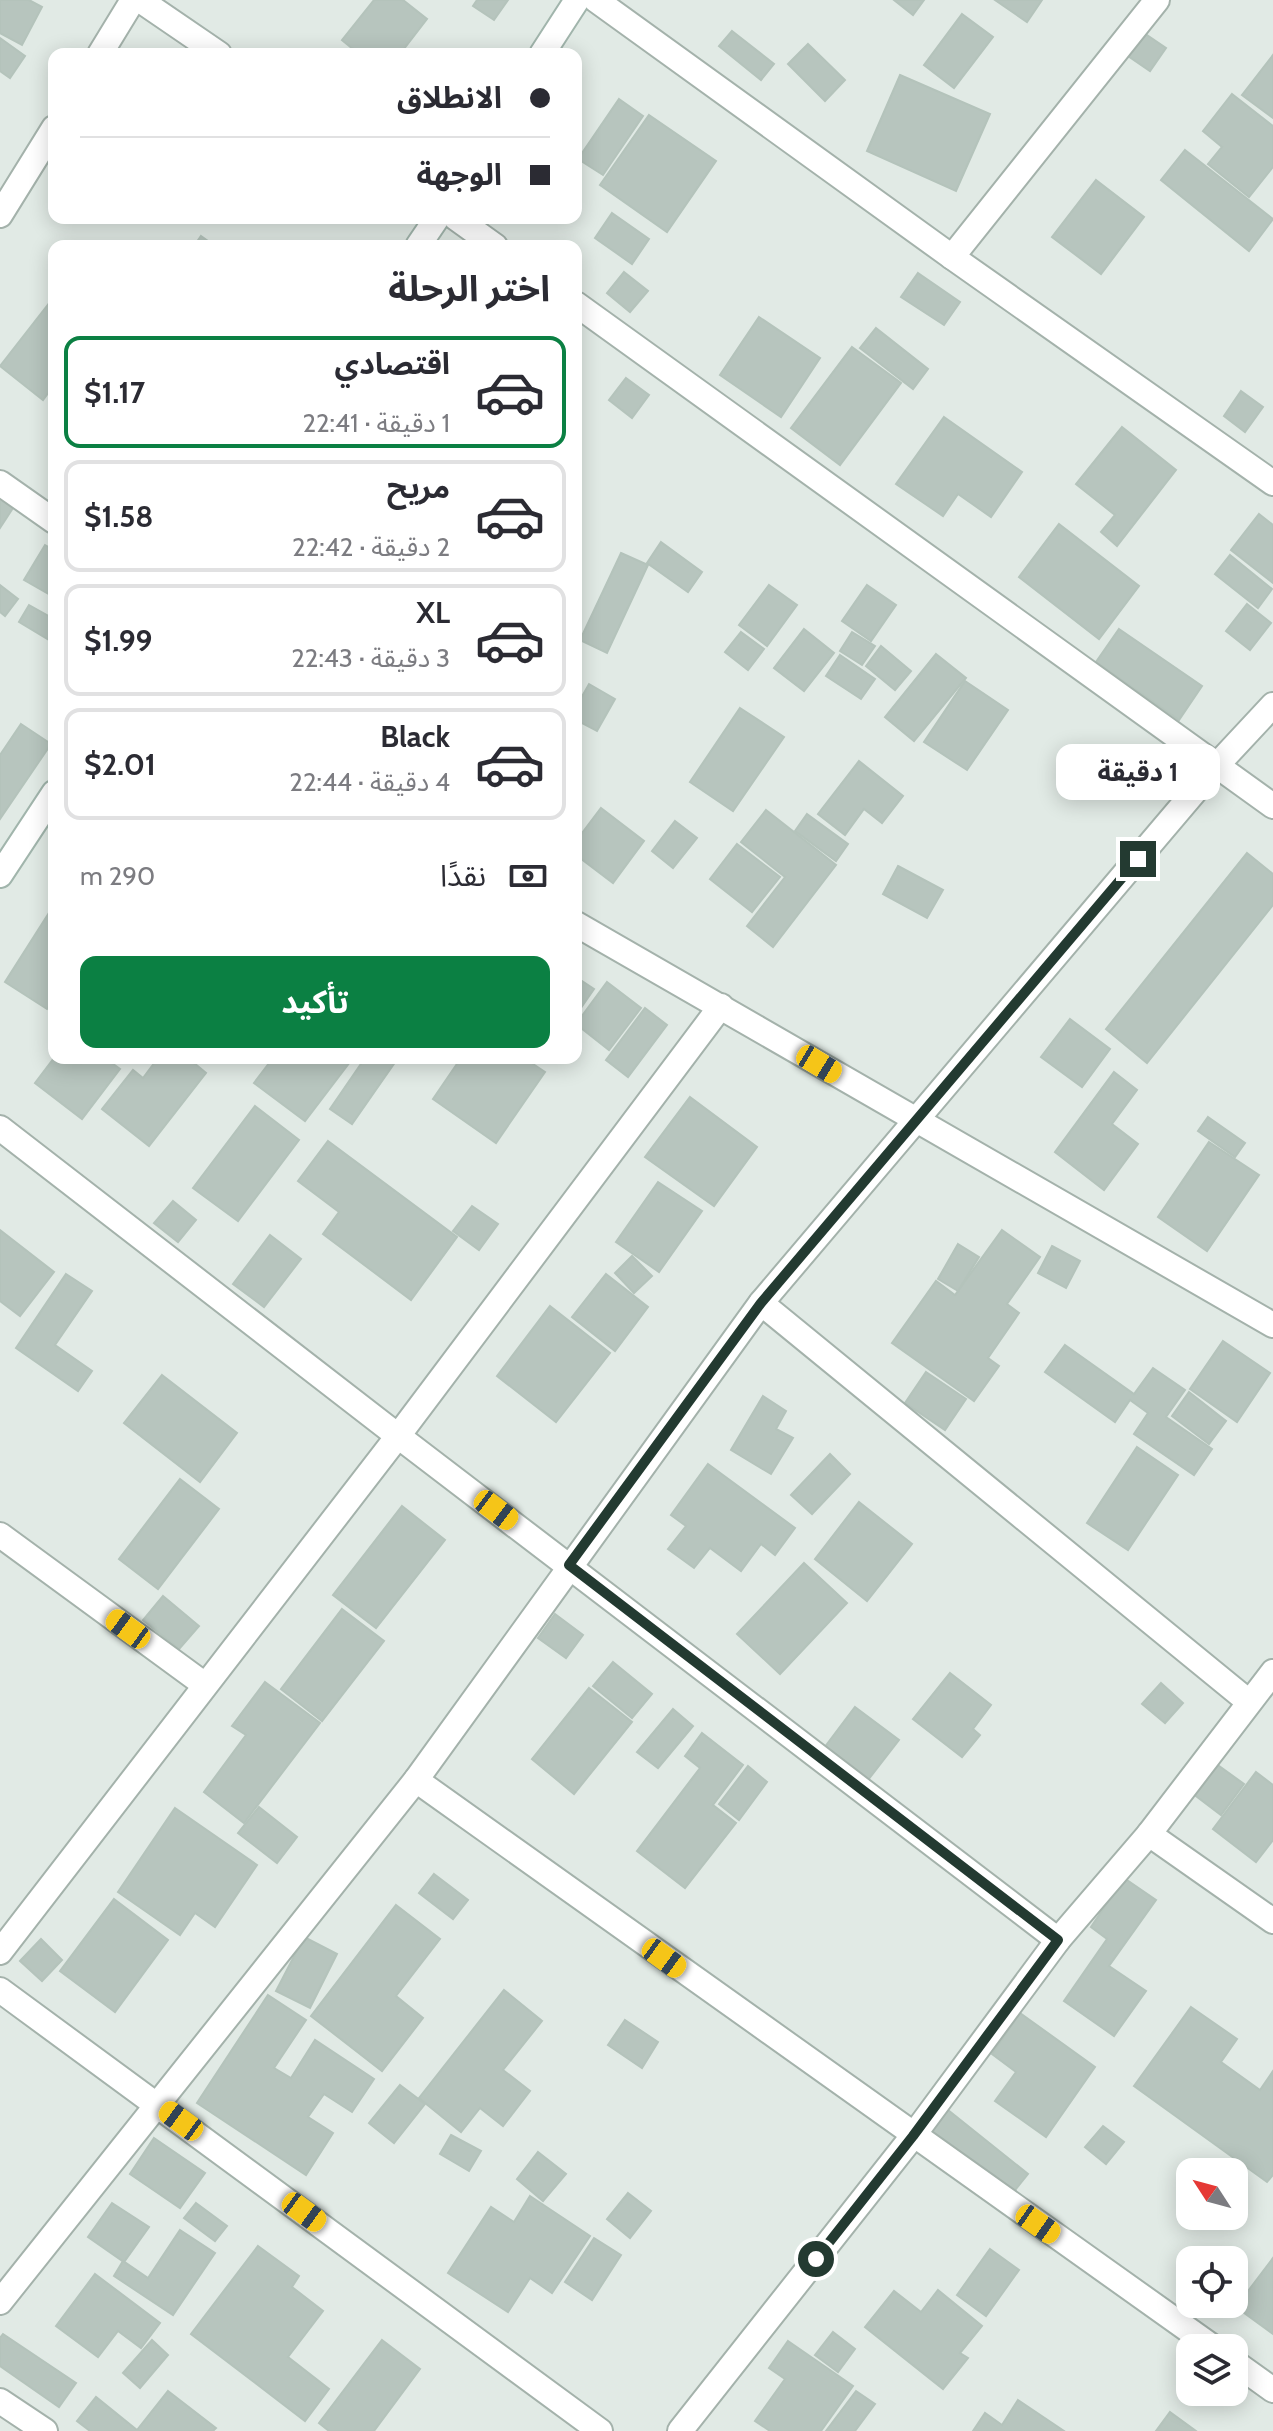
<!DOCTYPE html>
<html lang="ar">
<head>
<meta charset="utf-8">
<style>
	:root { --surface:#fff; --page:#f7f7f7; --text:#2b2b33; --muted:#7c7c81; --line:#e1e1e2; --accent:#0b8043 }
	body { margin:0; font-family:Cabin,"Noto Sans Arabic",sans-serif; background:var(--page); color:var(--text); direction:rtl; height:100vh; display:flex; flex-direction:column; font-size:30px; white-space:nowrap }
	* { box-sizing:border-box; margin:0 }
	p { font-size:26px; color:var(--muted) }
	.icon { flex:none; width:44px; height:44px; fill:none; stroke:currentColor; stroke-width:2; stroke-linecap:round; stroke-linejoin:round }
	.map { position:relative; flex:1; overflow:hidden; direction:ltr }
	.panel { position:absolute; left:48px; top:240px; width:534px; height:824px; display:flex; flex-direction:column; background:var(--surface); border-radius:16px; box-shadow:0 4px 20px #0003; direction:rtl }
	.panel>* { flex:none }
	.guide { position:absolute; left:48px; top:48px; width:534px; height:176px; border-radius:16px; box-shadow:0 4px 20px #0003; direction:rtl; display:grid; align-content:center; height:176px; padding:0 32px; background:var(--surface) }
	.needle { width:52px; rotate:306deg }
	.controls { position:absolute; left:1176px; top:2158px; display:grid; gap:16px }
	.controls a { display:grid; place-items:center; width:72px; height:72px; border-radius:16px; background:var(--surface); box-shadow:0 4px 20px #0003; font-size:40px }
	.end { position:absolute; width:36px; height:36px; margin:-18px; border:10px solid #233a31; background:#fff; box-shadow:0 0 0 4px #fff }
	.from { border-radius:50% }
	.bubble { position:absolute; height:56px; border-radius:16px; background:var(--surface); box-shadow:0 4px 20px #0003; font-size:26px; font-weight:700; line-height:56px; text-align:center; direction:rtl }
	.car { position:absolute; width:24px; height:48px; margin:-24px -12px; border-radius:10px; box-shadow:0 0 6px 2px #0007; background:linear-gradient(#f5c518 24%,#345 0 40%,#f5c518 0 76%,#345 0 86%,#f5c518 0) }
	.guide b { display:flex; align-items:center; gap:28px; height:76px; font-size:30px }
	.guide b+b { border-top:2px solid var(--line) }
	.guide i { width:20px; height:20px; background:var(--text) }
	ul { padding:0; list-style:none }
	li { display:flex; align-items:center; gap:24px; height:112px; margin:0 16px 12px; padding:0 16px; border:4px solid var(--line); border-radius:16px }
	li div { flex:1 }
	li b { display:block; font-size:30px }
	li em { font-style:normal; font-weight:700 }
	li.selected { border-color:var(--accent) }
	li>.icon { width:72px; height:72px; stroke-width:1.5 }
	h2 { padding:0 32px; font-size:36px; line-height:96px }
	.pay { display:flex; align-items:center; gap:20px; height:88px; padding:0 32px; font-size:30px }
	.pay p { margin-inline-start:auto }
	.button { display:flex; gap:16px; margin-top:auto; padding:16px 32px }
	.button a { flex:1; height:92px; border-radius:16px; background:var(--accent); color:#fff; font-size:32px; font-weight:700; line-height:92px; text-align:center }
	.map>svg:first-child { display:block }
</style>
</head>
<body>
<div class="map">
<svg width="1273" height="2431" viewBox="0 0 1273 2431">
	<rect width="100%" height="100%" fill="#e1eae5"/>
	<g fill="#b7c5be" stroke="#b4c3bb" stroke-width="2">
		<polygon points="0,0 29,0 42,7 22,45 0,33"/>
		<polygon points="374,0 403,0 427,19 400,54 359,54 342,40"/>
		<polygon points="477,0 508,0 494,20 473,6"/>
		<polygon points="894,0 924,0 913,15"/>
		<polygon points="995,0 1042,0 1027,22"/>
		<polygon points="962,14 993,37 954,88 924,65"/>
		<polygon points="732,31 774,64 761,80 719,46"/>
		<polygon points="1144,33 1166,48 1150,71 1128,56"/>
		<polygon points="0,38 25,56 10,78 0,71"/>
		<polygon points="808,44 845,80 825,101 788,64"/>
		<polygon points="1273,55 1273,118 1242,95"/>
		<polygon points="900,75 990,114 956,191 867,151"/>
		<polygon points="1232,94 1273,126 1273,167 1249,197 1208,164 1222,147 1203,131"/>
		<polygon points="619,99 643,116 603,175 578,159"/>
		<polygon points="649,115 716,161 667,232 600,185"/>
		<polygon points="1185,150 1273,219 1249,251 1161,180"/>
		<polygon points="1096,180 1144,217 1101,274 1052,237"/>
		<polygon points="612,213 649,239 632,264 595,238"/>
		<polygon points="201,236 215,246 194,246"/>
		<polygon points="624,272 648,291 630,312 607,293"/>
		<polygon points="918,273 960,302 944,325 901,297"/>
		<polygon points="54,297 54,385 43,400 0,366"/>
		<polygon points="759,317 820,358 781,417 720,375"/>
		<polygon points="876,328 928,369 913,389 860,348"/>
		<polygon points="852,347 901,383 840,465 791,428"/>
		<polygon points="626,378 649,395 632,418 609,400"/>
		<polygon points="1241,391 1263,407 1245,432 1224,416"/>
		<polygon points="944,417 1022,472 991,517 958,494 943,516 896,484"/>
		<polygon points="1122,427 1176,470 1117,546 1101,532 1115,515 1076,484"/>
		<polygon points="0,499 13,508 0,528"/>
		<polygon points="1259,514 1273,525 1273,583 1231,550"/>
		<polygon points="1059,524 1139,586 1099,639 1019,577"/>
		<polygon points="661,542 702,572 688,592 647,563"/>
		<polygon points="45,545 54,550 54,597 24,580"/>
		<polygon points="621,553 648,565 607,653 580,640"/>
		<polygon points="1230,555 1272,589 1258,608 1215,574"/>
		<polygon points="0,585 18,599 5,616 0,612"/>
		<polygon points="769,585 797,605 767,646 739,625"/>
		<polygon points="867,585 896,605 871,641 842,621"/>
		<polygon points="1247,604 1271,623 1250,650 1226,631"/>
		<polygon points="29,605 54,619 54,643 19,622"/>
		<polygon points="804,629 834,653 804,691 774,668"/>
		<polygon points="1119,629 1202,686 1179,720 1096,662"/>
		<polygon points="741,632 764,649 748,670 725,652"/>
		<polygon points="852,632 875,646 862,665 840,651"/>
		<polygon points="881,646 911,671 895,690 866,666"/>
		<polygon points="936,654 966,678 914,741 885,717"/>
		<polygon points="840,655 875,679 861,699 826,676"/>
		<polygon points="965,681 1008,710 967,770 924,742"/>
		<polygon points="589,684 615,699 597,731 576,720 576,707"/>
		<polygon points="740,708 784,737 733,811 690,782"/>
		<polygon points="21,724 51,744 0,819 0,755"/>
		<polygon points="859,761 903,796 882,823 864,809 845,835 818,814"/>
		<polygon points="601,808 644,841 613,883 576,855 576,841"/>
		<polygon points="766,810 836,865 773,947 747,926 785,877 741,842"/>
		<polygon points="807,814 848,844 836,861 795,831"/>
		<polygon points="675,821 697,838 673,868 652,851"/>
		<polygon points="737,844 780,877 752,912 710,879"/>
		<polygon points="1247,853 1273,874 1273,905 1147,1063 1106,1029"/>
		<polygon points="898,866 943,890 927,918 883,894"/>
		<polygon points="54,905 54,999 47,1009 5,982"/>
		<polygon points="576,977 594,989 576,1015"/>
		<polygon points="607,982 641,1008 609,1050 576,1024"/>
		<polygon points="645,1008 667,1025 628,1077 606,1060"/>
		<polygon points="1070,1019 1110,1049 1082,1087 1041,1057"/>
		<polygon points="54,1058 75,1058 81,1063 85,1058 105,1058 120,1069 82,1119 35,1083"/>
		<polygon points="158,1058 188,1058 206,1073 149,1146 102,1109 133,1070 143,1078"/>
		<polygon points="273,1058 353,1058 305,1121 254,1083"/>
		<polygon points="365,1058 398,1058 352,1124 330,1109"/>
		<polygon points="461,1058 524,1058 545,1072 496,1143 433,1099"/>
		<polygon points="1114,1072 1137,1090 1112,1124 1138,1144 1104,1190 1055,1152"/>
		<polygon points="690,1097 757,1147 714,1206 645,1157"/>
		<polygon points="255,1106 299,1140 238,1221 193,1188"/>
		<polygon points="1208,1117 1245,1143 1235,1157 1198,1131"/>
		<polygon points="328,1141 457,1237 411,1300 323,1234 339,1212 298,1181"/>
		<polygon points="1209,1142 1259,1175 1207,1251 1158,1217"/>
		<polygon points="658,1182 702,1211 659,1272 616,1242"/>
		<polygon points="173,1201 196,1220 178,1242 154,1223"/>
		<polygon points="472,1206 498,1224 479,1250 453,1231"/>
		<polygon points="0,1230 54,1272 20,1316 0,1301"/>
		<polygon points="1002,1230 1040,1257 1007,1304 1019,1313 988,1358 999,1366 974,1401 892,1343 936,1281 955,1295"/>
		<polygon points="270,1235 301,1259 264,1307 233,1284"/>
		<polygon points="958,1244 979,1257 958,1291 938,1279"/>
		<polygon points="1052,1246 1080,1261 1066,1288 1038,1273"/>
		<polygon points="632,1256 652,1276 634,1293 615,1273"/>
		<polygon points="66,1274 92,1291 55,1345 92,1371 78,1391 16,1348"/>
		<polygon points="606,1274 648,1307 615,1351 572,1317"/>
		<polygon points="550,1306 610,1353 556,1422 497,1376"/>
		<polygon points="1223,1341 1270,1373 1237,1422 1190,1389"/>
		<polygon points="1065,1345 1134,1394 1153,1368 1185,1390 1166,1417 1212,1449 1194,1475 1134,1434 1148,1413 1130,1400 1115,1422 1045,1372"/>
		<polygon points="926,1372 966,1399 945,1430 905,1403"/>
		<polygon points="162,1375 237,1433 200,1482 124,1423"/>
		<polygon points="1189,1392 1226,1421 1209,1444 1172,1416"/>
		<polygon points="763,1396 786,1411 776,1429 793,1438 771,1474 731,1450"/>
		<polygon points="1137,1447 1178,1475 1128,1550 1087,1523"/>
		<polygon points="830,1454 850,1474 812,1514 791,1495"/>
		<polygon points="708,1464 795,1528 775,1555 761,1544 741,1571 710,1548 694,1568 668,1549 686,1526 671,1515"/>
		<polygon points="180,1479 219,1509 158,1589 119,1559"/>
		<polygon points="859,1502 912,1544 867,1601 815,1559"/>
		<polygon points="402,1506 445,1540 376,1628 333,1595"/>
		<polygon points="804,1563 847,1603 780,1674 737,1634"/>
		<polygon points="163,1596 199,1626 179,1649 143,1620"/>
		<polygon points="342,1609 384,1641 322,1721 281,1689"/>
		<polygon points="555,1614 583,1635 566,1658 538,1638"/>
		<polygon points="613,1662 652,1694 632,1718 593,1686"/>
		<polygon points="950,1673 991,1705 973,1729 980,1735 962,1757 913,1719"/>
		<polygon points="265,1682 320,1723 244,1823 204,1792 246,1735 232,1726"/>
		<polygon points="1161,1683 1183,1703 1165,1723 1142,1704"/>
		<polygon points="589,1688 632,1722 574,1794 532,1759"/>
		<polygon points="855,1707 899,1740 861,1789 818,1756"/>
		<polygon points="673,1709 693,1726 658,1768 637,1752"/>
		<polygon points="702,1733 743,1765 713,1805 736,1823 685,1888 637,1851 700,1768 685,1756"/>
		<polygon points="1215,1763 1244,1784 1221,1815 1192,1793"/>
		<polygon points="748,1766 767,1782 739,1820 719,1804"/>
		<polygon points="1256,1772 1273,1785 1273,1840 1256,1862 1213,1829"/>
		<polygon points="259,1807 297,1837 277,1863 238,1833"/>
		<polygon points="175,1808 257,1865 215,1927 195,1913 180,1935 118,1892"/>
		<polygon points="434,1874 468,1900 453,1919 419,1893"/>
		<polygon points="1124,1878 1156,1900 1109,1966 1146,1991 1114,2036 1064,2001 1107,1939 1091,1927"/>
		<polygon points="114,1899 168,1940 115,2012 60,1971"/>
		<polygon points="396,1905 440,1939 396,1996 423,2018 382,2071 311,2016"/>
		<polygon points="304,1937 337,1954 310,2008 276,1991"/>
		<polygon points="41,1939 62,1960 42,1981 20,1961"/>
		<polygon points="504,1990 542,2021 503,2070 530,2091 503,2126 480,2108 461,2132 419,2098"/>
		<polygon points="268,1995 306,2020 274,2068 291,2078 315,2040 374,2079 352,2112 324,2094 308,2117 333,2133 306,2175 197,2103"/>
		<polygon points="1191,2007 1237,2039 1221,2062 1260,2090 1273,2071 1273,2175 1267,2182 1134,2086"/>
		<polygon points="1020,2013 1095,2067 1046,2137 995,2101 1016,2072 992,2054"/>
		<polygon points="625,2020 658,2042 642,2068 608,2045"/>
		<polygon points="400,2085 425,2104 394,2143 369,2123"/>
		<polygon points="948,2110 1028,2174 1008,2199 928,2135"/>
		<polygon points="1103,2126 1124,2142 1106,2164 1085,2147"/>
		<polygon points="451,2135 481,2151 469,2171 440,2154"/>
		<polygon points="154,2138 205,2173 180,2208 130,2174"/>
		<polygon points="538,2152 566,2174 543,2201 517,2179"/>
		<polygon points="628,2193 651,2211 630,2238 607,2219"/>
		<polygon points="530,2196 590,2236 552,2293 530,2278 508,2312 448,2273 491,2207 514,2222"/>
		<polygon points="112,2203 149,2227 124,2262 88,2237"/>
		<polygon points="196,2203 227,2226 215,2241 184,2218"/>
		<polygon points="180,2230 215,2253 173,2315 114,2276 123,2261 148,2278"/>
		<polygon points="594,2238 621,2255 592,2300 565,2282"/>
		<polygon points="258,2246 299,2276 292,2287 323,2311 288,2357 329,2389 305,2421 191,2334"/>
		<polygon points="990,2249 1019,2270 986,2316 957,2295"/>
		<polygon points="1273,2258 1273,2334 1236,2307"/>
		<polygon points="95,2274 160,2323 141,2348 118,2331 98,2357 56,2326"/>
		<polygon points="938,2290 982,2326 960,2353 968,2358 943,2389 865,2327 894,2291 921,2312"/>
		<polygon points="833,2332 855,2349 838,2372 815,2355"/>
		<polygon points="3,2334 76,2383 59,2407 0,2366 0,2338"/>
		<polygon points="152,2340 168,2355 140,2388 123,2373"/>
		<polygon points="382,2340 420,2369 374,2431 329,2431 319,2423"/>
		<polygon points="788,2341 853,2386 821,2431 770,2431 755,2421 785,2379 769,2368"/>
		<polygon points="168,2391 216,2428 213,2431 90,2431 77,2421 96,2397 137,2430"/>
		<polygon points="856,2391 875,2404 855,2431 826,2431"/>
		<polygon points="1018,2400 1064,2431 973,2431 985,2413 1002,2425"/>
		<polygon points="1170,2412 1196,2431 1156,2431"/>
	</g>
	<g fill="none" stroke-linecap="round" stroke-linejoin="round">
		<g stroke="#a4b2ab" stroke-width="28">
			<g id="street">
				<polyline points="140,0 219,54"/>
				<polyline points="596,0 952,257 1273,483"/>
				<polyline points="100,54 133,0"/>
				<polyline points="0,215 54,128"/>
				<polyline points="456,218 495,246"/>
				<polyline points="952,257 1157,0"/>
				<polyline points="576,304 1273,806"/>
				<polyline points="0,483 54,521"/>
				<polyline points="576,924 1273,1325"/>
				<polyline points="0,1128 398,1436 1058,1940"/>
				<polyline points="761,1303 1249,1702"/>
				<polyline points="0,1535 205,1685"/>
				<polyline points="416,1780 1214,2348"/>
				<polyline points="1149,1834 1273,1921"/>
				<polyline points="0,1952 398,1436 721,1006"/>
				<polyline points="0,1990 600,2431"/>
				<polyline points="0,2302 416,1780 761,1303 1218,764 1273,705"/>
				<polyline points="1234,2362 1273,2390"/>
				<polyline points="0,2401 45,2431"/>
				<polyline points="680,2431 913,2136 1058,1940 1149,1834 1273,1672"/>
			</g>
		</g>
		<g stroke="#a1b5ac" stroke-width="28">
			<g id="secondary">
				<polyline points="542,54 577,0"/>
				<polyline points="418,246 437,218"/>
				<polyline points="0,875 54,793"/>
			</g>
		</g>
		<use href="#street" stroke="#fff" stroke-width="24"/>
		<use href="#secondary" stroke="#fff" stroke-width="24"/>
	</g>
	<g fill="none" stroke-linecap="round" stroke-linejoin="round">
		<polyline stroke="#233a31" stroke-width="10" points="816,2259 913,2136 1058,1940 569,1565 761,1303 1138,859"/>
	</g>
</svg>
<div class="controls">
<a><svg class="needle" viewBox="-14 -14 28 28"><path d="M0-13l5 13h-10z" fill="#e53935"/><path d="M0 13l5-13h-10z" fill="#7c7c81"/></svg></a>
<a><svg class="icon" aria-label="locate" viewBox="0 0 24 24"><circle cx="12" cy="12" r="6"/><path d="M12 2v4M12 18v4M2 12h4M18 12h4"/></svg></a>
<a><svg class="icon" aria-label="layers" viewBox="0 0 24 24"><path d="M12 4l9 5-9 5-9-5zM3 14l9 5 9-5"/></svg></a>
</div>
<i class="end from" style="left:816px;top:2259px"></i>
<i class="end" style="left:1138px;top:859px"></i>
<div class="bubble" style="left:1056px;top:744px;width:164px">1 دقيقة</div>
<i class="car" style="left:819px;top:1064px;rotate:121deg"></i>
<i class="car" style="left:496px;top:1510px;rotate:127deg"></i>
<i class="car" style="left:128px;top:1629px;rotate:306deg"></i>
<i class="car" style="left:664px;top:1958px;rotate:126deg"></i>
<i class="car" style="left:181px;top:2121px;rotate:306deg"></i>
<i class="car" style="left:304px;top:2212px;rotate:126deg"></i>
<i class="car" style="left:1038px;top:2224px;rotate:125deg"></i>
<div class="guide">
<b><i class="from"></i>الانطلاق</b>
<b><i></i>الوجهة</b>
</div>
<section class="panel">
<h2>اختر الرحلة</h2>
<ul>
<li class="selected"><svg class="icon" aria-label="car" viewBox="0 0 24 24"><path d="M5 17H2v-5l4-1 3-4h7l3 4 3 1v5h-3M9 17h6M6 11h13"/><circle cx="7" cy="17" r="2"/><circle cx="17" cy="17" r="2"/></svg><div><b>اقتصادي</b><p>1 دقيقة · 22:41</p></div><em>$1.17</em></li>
<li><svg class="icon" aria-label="car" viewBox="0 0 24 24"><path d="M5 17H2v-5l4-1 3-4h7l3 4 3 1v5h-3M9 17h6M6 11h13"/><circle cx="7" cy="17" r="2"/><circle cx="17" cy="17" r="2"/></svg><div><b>مريح</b><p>2 دقيقة · 22:42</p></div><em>$1.58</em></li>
<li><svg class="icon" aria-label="car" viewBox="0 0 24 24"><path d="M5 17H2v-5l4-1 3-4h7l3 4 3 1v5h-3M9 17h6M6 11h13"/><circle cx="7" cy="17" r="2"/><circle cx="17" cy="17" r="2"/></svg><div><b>XL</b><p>3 دقيقة · 22:43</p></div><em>$1.99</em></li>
<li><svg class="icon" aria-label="car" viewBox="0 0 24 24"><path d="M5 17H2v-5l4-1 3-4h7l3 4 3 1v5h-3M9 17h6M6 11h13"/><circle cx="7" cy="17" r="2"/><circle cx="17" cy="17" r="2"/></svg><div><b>Black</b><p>4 دقيقة · 22:44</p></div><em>$2.01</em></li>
</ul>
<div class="pay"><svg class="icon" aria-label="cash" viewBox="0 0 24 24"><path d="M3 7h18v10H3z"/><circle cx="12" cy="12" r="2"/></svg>نقدًا<p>290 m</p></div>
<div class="button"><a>تأكيد</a></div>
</section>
</div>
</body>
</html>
